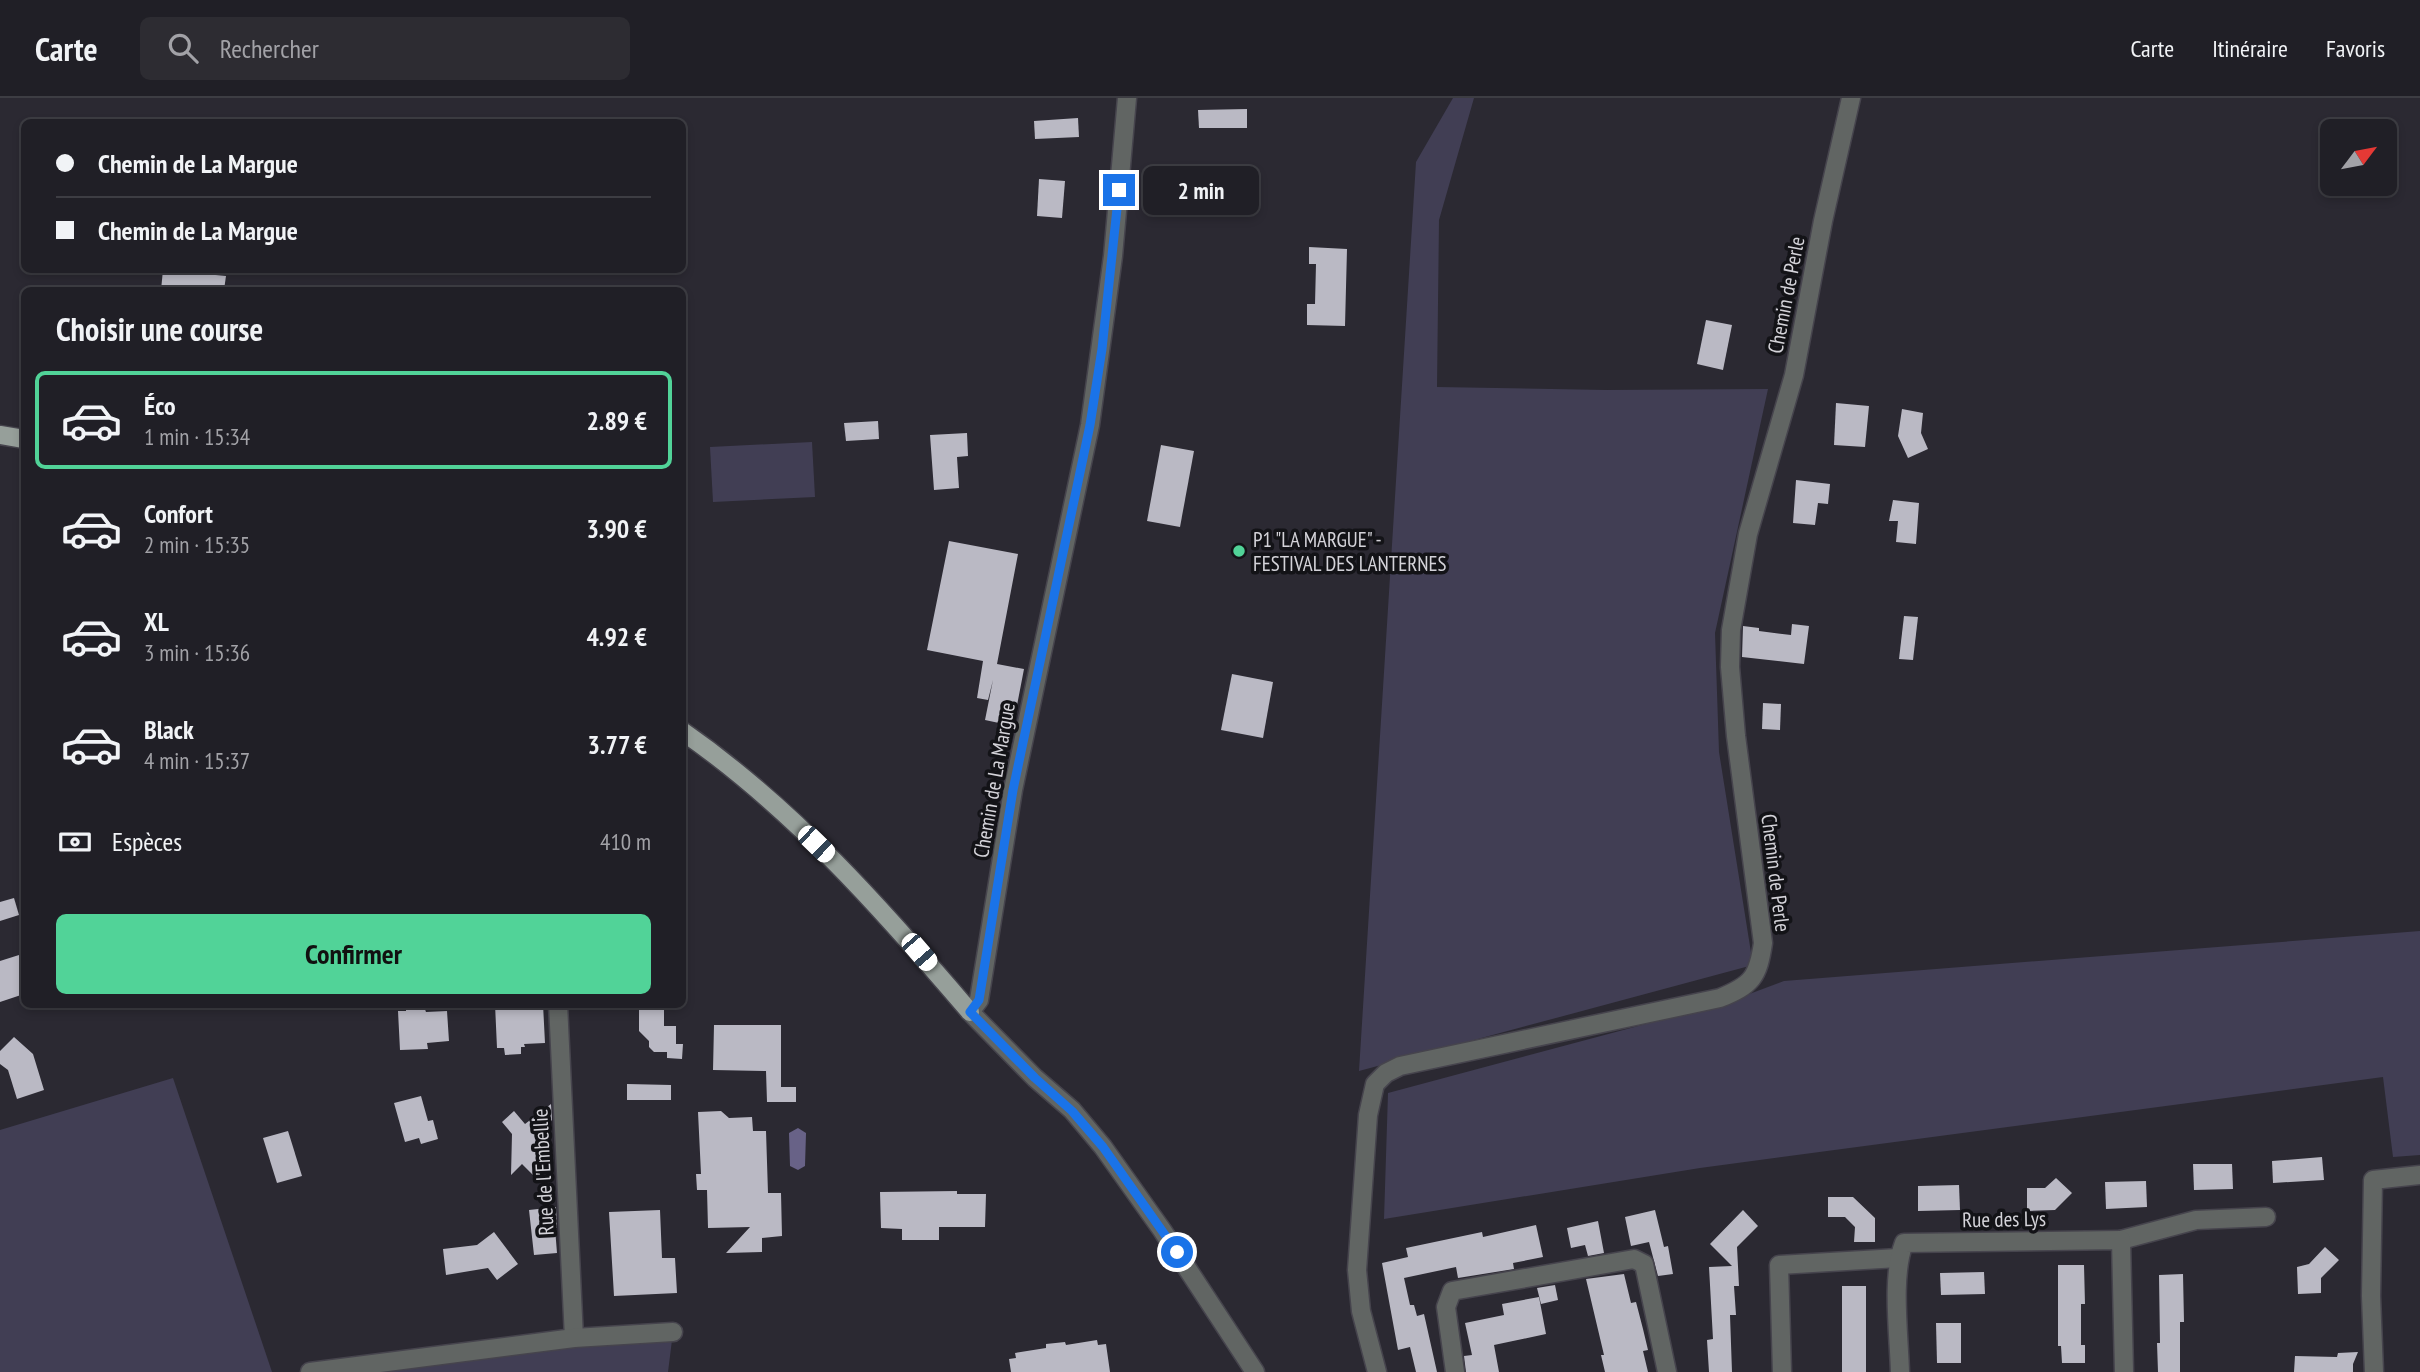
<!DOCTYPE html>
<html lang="fr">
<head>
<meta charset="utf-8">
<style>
	:root { --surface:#201f26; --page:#2d2c32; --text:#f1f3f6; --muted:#a2a2a7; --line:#3d3d43; --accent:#51d398 }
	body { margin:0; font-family:"PT Sans Narrow",sans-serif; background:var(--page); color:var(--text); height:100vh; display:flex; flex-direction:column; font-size:26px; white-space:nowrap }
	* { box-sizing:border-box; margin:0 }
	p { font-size:23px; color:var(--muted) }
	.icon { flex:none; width:38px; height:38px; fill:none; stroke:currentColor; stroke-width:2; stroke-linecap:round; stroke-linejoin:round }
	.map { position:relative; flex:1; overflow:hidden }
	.details { position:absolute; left:21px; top:189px; width:665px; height:721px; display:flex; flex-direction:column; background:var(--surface); border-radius:10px; box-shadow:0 4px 10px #0003,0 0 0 2px var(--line) }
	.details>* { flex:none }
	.banner { position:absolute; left:21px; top:21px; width:665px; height:154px; border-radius:10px; box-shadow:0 4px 10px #0003,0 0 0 2px var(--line); display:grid; align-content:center; height:154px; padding:0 35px; background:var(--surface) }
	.needle { width:46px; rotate:58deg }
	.buttons { position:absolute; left:2320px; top:21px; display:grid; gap:14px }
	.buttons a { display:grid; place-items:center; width:77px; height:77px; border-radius:10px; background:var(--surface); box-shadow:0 4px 10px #0003,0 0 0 2px var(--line); font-size:35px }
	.end { position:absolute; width:32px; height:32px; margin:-16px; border:9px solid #1a73e8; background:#fff; box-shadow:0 0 0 4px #fff }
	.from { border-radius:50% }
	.bubble { position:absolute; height:49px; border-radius:10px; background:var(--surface); box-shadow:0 4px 10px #0003,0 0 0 2px var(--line); font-size:23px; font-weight:700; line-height:49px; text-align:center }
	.car { position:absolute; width:21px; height:42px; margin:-21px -10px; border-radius:9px; box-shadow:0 0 5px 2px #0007; background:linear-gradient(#fff 24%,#345 0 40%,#fff 0 76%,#345 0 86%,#fff 0) }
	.banner b { display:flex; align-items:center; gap:24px; height:66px; font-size:26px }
	.banner b+b { border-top:2px solid var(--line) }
	.banner i { width:18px; height:18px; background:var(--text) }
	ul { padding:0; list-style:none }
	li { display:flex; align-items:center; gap:21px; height:98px; margin:0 14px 10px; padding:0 21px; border:4px solid transparent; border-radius:10px }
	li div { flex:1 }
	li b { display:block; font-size:26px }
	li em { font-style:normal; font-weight:700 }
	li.on { border-color:var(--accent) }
	li>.icon { width:63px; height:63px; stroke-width:1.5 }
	h2 { padding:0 35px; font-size:32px; line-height:84px }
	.pay { display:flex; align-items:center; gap:18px; height:77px; padding:0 35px; font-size:26px }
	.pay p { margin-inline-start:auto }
	.cta { display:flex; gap:14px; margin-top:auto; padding:14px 35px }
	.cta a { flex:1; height:80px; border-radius:10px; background:var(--accent); color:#111; font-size:28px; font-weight:700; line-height:80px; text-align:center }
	header { display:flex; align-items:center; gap:42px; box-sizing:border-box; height:98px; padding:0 35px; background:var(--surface); border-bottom:2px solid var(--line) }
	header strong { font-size:33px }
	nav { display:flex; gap:38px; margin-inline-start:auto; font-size:24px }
	.search { width:490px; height:63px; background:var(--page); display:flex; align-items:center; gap:18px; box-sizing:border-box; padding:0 24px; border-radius:10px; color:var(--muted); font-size:26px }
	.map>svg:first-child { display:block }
</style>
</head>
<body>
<header>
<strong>Carte</strong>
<div class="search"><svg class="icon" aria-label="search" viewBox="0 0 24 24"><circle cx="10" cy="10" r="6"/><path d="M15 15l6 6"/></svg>Rechercher</div>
<nav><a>Carte</a><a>Itinéraire</a><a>Favoris</a></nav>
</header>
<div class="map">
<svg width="2420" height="1274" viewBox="0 0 2420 1274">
	<rect width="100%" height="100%" fill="#2b2932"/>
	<g fill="#413e54">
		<polygon points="1453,0 1474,0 1439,122 1437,289 1606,292 1768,291 1715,535 1719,654 1753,867 1359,973 1416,64"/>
		<polygon points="812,344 815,399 713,404 710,349"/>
		<polygon points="2420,833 2420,1057 2393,1059 2383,979 1700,1070 1384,1121 1388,995 1728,904 1784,883"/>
		<polygon points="173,980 272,1274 0,1274 0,1032"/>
		<polygon points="673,1234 668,1274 310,1274"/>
	</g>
	<polygon fill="#686287" points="798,1030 806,1035 805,1068 798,1072 790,1068 789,1035"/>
	<g fill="#bab9c4">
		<polygon points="1247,11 1247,30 1199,30 1198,12"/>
		<polygon points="1078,20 1079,39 1035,41 1034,23"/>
		<polygon points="1039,81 1065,83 1062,120 1037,118"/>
		<polygon points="1309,149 1347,151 1345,228 1307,227 1307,206 1315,206 1316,166 1309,166"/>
		<polygon points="163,172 226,178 224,192 161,192"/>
		<polygon points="1706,222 1732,227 1723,272 1697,266"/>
		<polygon points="1836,305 1869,308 1865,349 1834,347"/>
		<polygon points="1902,311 1923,315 1921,335 1928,351 1908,360 1898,338"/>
		<polygon points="878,323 879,341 846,343 844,325"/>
		<polygon points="967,335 968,358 957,359 959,390 934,392 930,337"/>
		<polygon points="1161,347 1194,353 1180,429 1147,423"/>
		<polygon points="1796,382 1830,386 1828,406 1818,405 1815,427 1793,425"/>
		<polygon points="1893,402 1919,405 1916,446 1896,444 1898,423 1889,423"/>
		<polygon points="949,443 1018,456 997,566 1024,571 1013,628 985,622 993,582 988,602 977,600 983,563 927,552"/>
		<polygon points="1904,518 1918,519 1913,562 1899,561"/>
		<polygon points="1792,526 1809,528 1804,566 1742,559 1743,528 1759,530 1759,533 1791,537"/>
		<polygon points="1232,576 1273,584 1263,640 1221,632"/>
		<polygon points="1763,605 1781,606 1780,632 1762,631"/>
		<polygon points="14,800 19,817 0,823 0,804"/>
		<polygon points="19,857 24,874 24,896 0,904 0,863"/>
		<polygon points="406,906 423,906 426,914 447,913 449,943 427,945 428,951 400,952 398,913 406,913"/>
		<polygon points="495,906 543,906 545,945 524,946 525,949 521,949 521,956 505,957 504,950 497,950"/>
		<polygon points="639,908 664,908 664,928 676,928 676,946 683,946 682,961 667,960 667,954 654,954 649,949 649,943 639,933"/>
		<polygon points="714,927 781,927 781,989 796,989 796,1004 767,1004 766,973 713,972"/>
		<polygon points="14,939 33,956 44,992 17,1001 8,972 0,966 0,953"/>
		<polygon points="627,986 671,987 671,1002 627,1002"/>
		<polygon points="421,998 428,1023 433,1022 438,1041 421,1046 419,1040 405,1044 394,1005"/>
		<polygon points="551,1006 552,1022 536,1036 535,1052 548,1065 534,1078 522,1066 511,1077 512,1036 502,1024 514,1013 525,1026"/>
		<polygon points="721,1013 729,1020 752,1019 753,1033 766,1033 768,1095 781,1095 782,1138 762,1140 762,1154 726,1155 750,1129 708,1130 707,1092 697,1092 696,1076 701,1076 698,1014"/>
		<polygon points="288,1033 302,1078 277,1085 263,1040"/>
		<polygon points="2322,1059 2324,1082 2273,1085 2272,1063"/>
		<polygon points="2193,1066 2232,1066 2233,1091 2194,1092"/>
		<polygon points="2056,1080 2072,1095 2055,1112 2027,1113 2027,1090 2045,1090"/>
		<polygon points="2146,1083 2147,1109 2106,1111 2105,1084"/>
		<polygon points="1959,1087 1960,1112 1918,1113 1918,1088"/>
		<polygon points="957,1093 957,1096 986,1096 985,1129 939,1129 939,1142 902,1142 902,1131 881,1130 880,1094"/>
		<polygon points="1828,1099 1853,1099 1875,1120 1875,1144 1854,1144 1855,1129 1845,1119 1828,1119"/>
		<polygon points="556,1109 557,1130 555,1130 557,1155 534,1157 529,1112"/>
		<polygon points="660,1112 662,1160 675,1160 677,1195 614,1198 609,1114"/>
		<polygon points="1655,1112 1664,1149 1668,1148 1673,1176 1658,1178 1649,1144 1631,1148 1625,1119"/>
		<polygon points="1743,1112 1758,1128 1737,1149 1739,1188 1734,1188 1736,1217 1730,1217 1732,1274 1709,1274 1707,1242 1713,1241 1709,1169 1732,1168 1710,1146"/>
		<polygon points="1598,1123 1604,1155 1588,1158 1585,1147 1571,1150 1567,1130"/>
		<polygon points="1536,1127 1543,1159 1513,1165 1514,1171 1458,1180 1456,1169 1404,1180 1410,1207 1414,1207 1417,1218 1424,1216 1437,1274 1416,1274 1410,1249 1398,1252 1382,1165 1408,1159 1406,1150 1482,1134 1483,1139"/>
		<polygon points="494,1134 518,1166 497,1182 488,1170 446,1177 443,1151 477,1147"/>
		<polygon points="2325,1149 2339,1162 2321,1180 2321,1195 2298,1196 2297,1169 2309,1166"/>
		<polygon points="2058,1167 2084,1167 2085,1206 2081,1206 2081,1247 2085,1247 2085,1265 2062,1265 2061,1248 2058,1248"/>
		<polygon points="1984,1174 1985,1196 1941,1197 1940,1175"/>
		<polygon points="1624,1176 1631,1205 1636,1204 1643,1231 1648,1252 1643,1253 1648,1274 1605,1274 1601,1257 1604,1257 1586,1181"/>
		<polygon points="2183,1176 2184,1224 2180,1224 2180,1274 2158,1274 2157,1245 2160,1245 2159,1177"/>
		<polygon points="1555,1187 1558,1202 1541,1206 1537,1190"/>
		<rect x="1842" y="1188" width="24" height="86"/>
		<polygon points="1539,1199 1546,1236 1494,1247 1499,1274 1466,1274 1464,1258 1472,1257 1465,1225 1504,1217 1502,1206"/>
		<polygon points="1936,1225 1961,1225 1961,1265 1937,1265"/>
		<polygon points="1097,1242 1098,1247 1106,1246 1110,1274 1011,1274 1009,1261 1016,1260 1015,1255 1046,1250 1046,1246 1065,1244 1066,1247"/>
		<polygon points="2358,1254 2353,1266 2353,1274 2294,1274 2295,1258 2337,1259 2338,1255"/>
	</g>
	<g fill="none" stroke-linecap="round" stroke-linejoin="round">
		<g stroke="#46444d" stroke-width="21">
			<g id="minor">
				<polyline points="1127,0 1113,158 1090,327 1013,692 979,902 970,914 1035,980 1072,1012 1103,1049 1162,1132 1255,1274"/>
				<polyline points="558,906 574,1240"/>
				<polyline points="2121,1142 2196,1122 2266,1119"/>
				<polyline points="310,1274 574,1240 673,1234"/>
				<path d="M1377,1274L1361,1213L1357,1172L1368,1017L1375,986L1386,975L1400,968L1720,900C1752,887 1758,879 1763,845L1736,638L1730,569L1731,532L1748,436L1794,277L1823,123L1851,0"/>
				<polyline points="1455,1274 1446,1209 1452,1193 1634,1161 1644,1166 1667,1274"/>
				<polyline points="1782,1274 1779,1167 1898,1160"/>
				<path d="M1900,1274C1899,1237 1891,1179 1904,1145L2121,1142L2124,1274"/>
				<polyline points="2374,1274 2371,1198 2373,1082 2420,1077"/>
			</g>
		</g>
		<g stroke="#46444d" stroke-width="21">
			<g id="major">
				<polyline points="0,337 24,341"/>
				<path d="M682,633C793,710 883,812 970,914"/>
			</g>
		</g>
		<use href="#minor" stroke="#616563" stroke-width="18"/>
		<use href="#major" stroke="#969f9a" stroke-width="18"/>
	</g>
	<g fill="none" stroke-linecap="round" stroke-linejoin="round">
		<polyline stroke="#1a73e8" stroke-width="9" points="1119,92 1102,251 1090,327 1013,692 979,902 970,914 1035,980 1072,1013 1103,1049 1177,1154"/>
	</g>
	<circle fill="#51d398" stroke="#131317" stroke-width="2.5" cx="1239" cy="453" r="7"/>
	<g text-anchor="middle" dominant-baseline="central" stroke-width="7" stroke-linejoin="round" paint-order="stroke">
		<g font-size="21" fill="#d4d3d9" stroke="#131317">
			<text transform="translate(1786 197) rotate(-79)">Chemin de Perle</text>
			<text transform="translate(994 682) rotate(-80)">Chemin de La Margue</text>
			<text transform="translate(1776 775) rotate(83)">Chemin de Perle</text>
			<text transform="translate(543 1074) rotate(-93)">Rue de l'Embellie</text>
			<text transform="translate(2004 1121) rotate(-1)">Rue des Lys</text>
		</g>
		<g font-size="21" fill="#d4d3d9" stroke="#131317" text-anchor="start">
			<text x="1253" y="441">P1 "LA MARGUE" -<tspan x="1253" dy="24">FESTIVAL DES LANTERNES</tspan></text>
		</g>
	</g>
</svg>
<div class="buttons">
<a><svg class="needle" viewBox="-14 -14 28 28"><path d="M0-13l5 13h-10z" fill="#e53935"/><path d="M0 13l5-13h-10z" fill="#a2a2a7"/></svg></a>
</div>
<i class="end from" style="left:1177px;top:1154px"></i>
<i class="end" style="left:1119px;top:92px"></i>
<div class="bubble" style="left:1143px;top:68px;width:116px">2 min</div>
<i class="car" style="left:816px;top:746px;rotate:134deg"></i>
<i class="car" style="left:919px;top:854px;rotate:139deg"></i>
<div class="banner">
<b><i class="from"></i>Chemin de La Margue</b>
<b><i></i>Chemin de La Margue</b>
</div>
<section class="details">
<h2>Choisir une course</h2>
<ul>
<li class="on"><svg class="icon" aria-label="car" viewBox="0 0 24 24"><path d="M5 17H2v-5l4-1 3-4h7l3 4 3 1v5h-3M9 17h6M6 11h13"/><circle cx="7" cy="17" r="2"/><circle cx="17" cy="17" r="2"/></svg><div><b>Éco</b><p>1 min · 15:34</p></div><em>2.89 €</em></li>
<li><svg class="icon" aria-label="car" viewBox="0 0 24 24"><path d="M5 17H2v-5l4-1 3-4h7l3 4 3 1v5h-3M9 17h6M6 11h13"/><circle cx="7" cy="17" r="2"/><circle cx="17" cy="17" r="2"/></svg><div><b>Confort</b><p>2 min · 15:35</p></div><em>3.90 €</em></li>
<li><svg class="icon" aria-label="car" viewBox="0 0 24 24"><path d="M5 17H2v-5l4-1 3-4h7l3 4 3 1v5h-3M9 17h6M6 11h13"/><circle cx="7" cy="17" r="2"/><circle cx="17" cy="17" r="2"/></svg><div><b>XL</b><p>3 min · 15:36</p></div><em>4.92 €</em></li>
<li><svg class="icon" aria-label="car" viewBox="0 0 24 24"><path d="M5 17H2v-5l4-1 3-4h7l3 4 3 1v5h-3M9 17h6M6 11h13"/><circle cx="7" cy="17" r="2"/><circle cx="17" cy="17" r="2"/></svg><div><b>Black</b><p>4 min · 15:37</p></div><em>3.77 €</em></li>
</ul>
<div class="pay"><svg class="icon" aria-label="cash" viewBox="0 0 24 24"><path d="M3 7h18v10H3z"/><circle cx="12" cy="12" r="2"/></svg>Espèces<p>410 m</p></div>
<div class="cta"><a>Confirmer</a></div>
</section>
</div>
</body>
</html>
